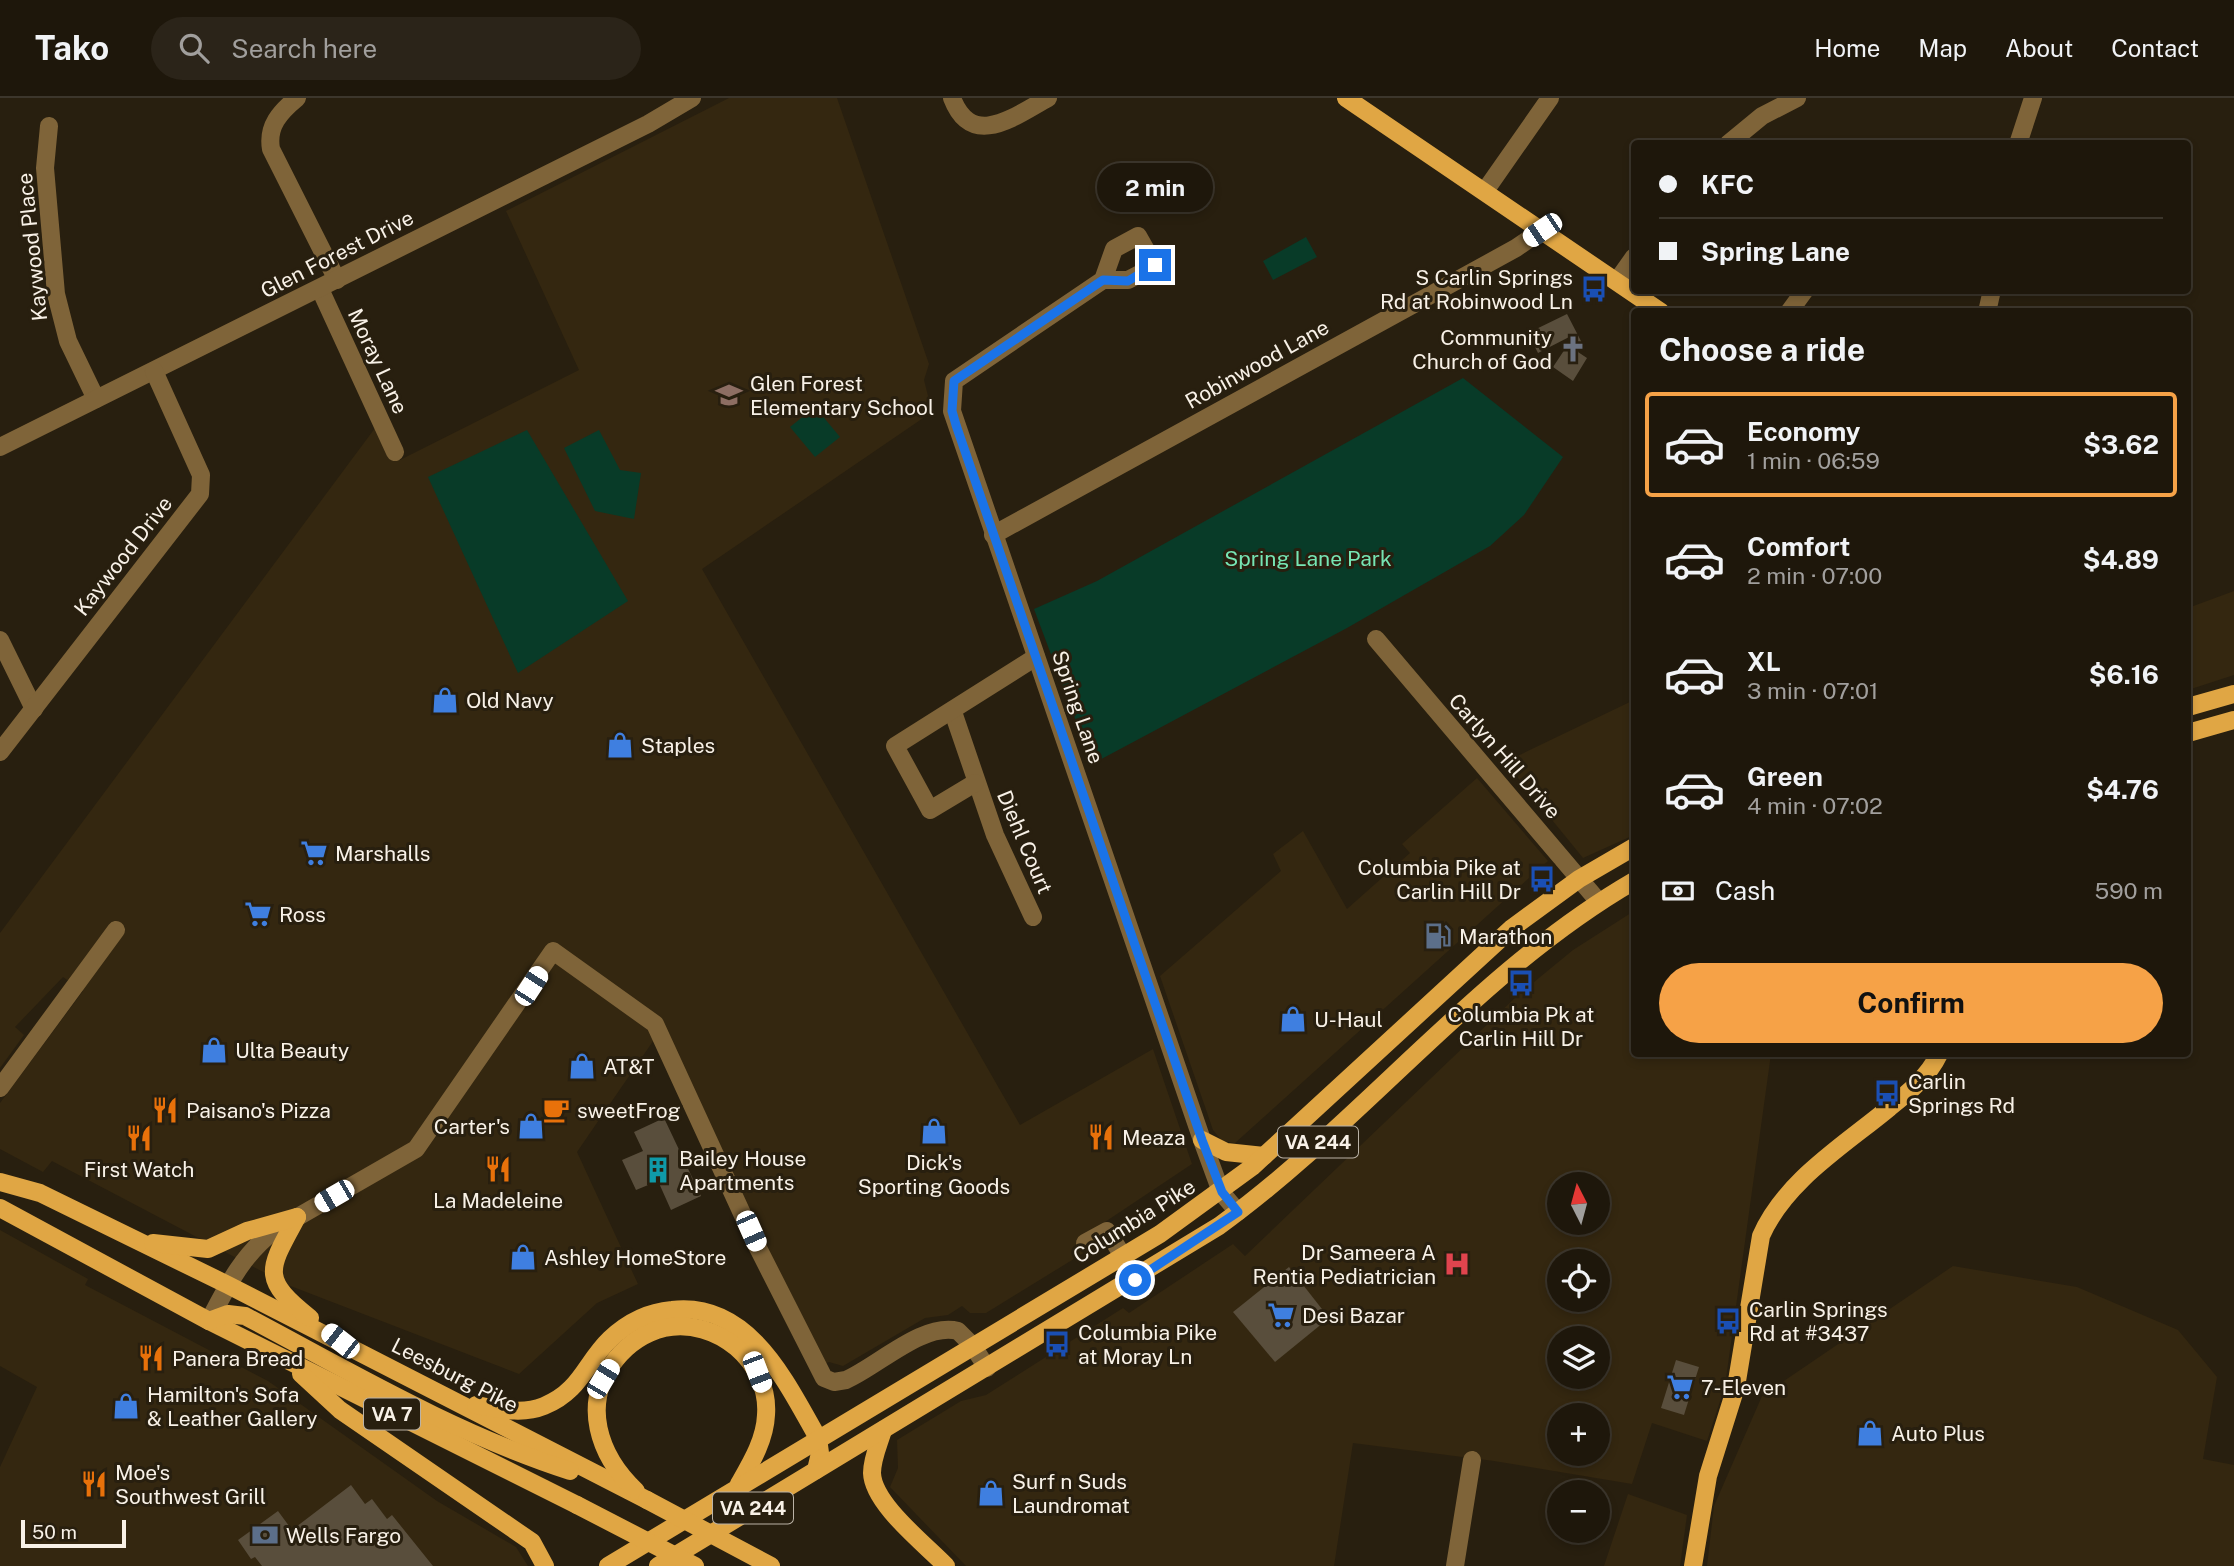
<!DOCTYPE html>
<html lang="en">
<head>
<meta charset="utf-8">
<style>
	:root { --surface:#1e170b; --page:#2b2419; --text:#f1f3f6; --muted:#a19f9d; --line:#3c362c; --accent:#f6a247 }
	body { margin:0; font-family:"Public Sans",sans-serif; background:var(--page); color:var(--text); height:100vh; display:flex; flex-direction:column; font-size:26px; white-space:nowrap }
	* { box-sizing:border-box; margin:0 }
	p { font-size:23px; color:var(--muted) }
	.icon { flex:none; width:38px; height:38px; fill:none; stroke:currentColor; stroke-width:2; stroke-linecap:round; stroke-linejoin:round }
	.map { position:relative; flex:1; overflow:hidden }
	.details { position:absolute; left:1631px; top:210px; width:560px; height:749px; display:flex; flex-direction:column; background:var(--surface); border-radius:7px; box-shadow:0 4px 10px #0003,0 0 0 2px var(--line) }
	.details>* { flex:none }
	.top-card { position:absolute; left:1631px; top:42px; width:560px; height:154px; border-radius:7px; box-shadow:0 4px 10px #0003,0 0 0 2px var(--line); display:grid; align-content:center; height:154px; padding:0 28px; background:var(--surface) }
	.needle { width:46px; rotate:354deg }
	.controls { position:absolute; left:1547px; top:1074px; display:grid; gap:14px }
	.controls a { display:grid; place-items:center; width:63px; height:63px; border-radius:50%; background:var(--surface); box-shadow:0 4px 10px #0003,0 0 0 2px var(--line); font-size:35px }
	.scale { position:absolute; left:21px; bottom:18px; width:105px; box-sizing:border-box; padding-left:7px; border:4px solid #f8f1e7; border-top:0; font-size:19px; line-height:24px; white-space:nowrap; color:#f8f1e7; -webkit-text-stroke:5px #281f0f; paint-order:stroke }
	.end { position:absolute; width:32px; height:32px; margin:-16px; border:9px solid #1a73e8; background:#fff; box-shadow:0 0 0 4px #fff }
	.from { border-radius:50% }
	.bubble { position:absolute; height:49px; border-radius:24px; background:var(--surface); box-shadow:0 4px 10px #0003,0 0 0 2px var(--line); font-size:23px; font-weight:700; line-height:49px; text-align:center }
	.car { position:absolute; width:21px; height:42px; margin:-21px -10px; border-radius:9px; box-shadow:0 0 5px 2px #0007; background:linear-gradient(#fff 24%,#345 0 40%,#fff 0 76%,#345 0 86%,#fff 0) }
	.top-card b { display:flex; align-items:center; gap:24px; height:66px; font-size:26px }
	.top-card b+b { border-top:2px solid var(--line) }
	.top-card i { width:18px; height:18px; background:var(--text) }
	ul { padding:0; list-style:none }
	li { display:flex; align-items:center; gap:21px; height:105px; margin:0 14px 10px; padding:0 14px; border:4px solid transparent; border-radius:7px }
	li div { flex:1 }
	li b { display:block; font-size:26px }
	li em { font-style:normal; font-weight:700 }
	li.active { border-color:var(--accent) }
	li>.icon { width:63px; height:63px; stroke-width:1.5 }
	h2 { padding:0 28px; font-size:32px; line-height:84px }
	.pay { display:flex; align-items:center; gap:18px; height:77px; padding:0 28px; font-size:26px }
	.pay p { margin-inline-start:auto }
	.primary-button { display:flex; gap:14px; margin-top:auto; padding:14px 28px }
	.primary-button a { flex:1; height:80px; border-radius:42px; background:var(--accent); color:#111; font-size:28px; font-weight:700; line-height:80px; text-align:center }
	header { display:flex; align-items:center; gap:42px; box-sizing:border-box; height:98px; padding:0 35px; background:var(--surface); border-bottom:2px solid var(--line) }
	header strong { font-size:33px }
	nav { display:flex; gap:38px; margin-inline-start:auto; font-size:24px }
	.search { width:490px; height:63px; background:var(--page); display:flex; align-items:center; gap:18px; box-sizing:border-box; padding:0 24px; border-radius:38px; color:var(--muted); font-size:26px }
	.map>svg:first-child { display:block }
</style>
</head>
<body>
<header>
<strong>Tako</strong>
<div class="search"><svg class="icon" aria-label="search" viewBox="0 0 24 24"><circle cx="10" cy="10" r="6"/><path d="M15 15l6 6"/></svg>Search here</div>
<nav><a>Home</a><a>Map</a><a>About</a><a>Contact</a></nav>
</header>
<div class="map">
<svg width="2234" height="1468" viewBox="0 0 2234 1468">
	<rect width="100%" height="100%" fill="#281f0f"/>
	<g fill="#342710" fill-rule="evenodd">
		<polygon points="729,0 837,0 929,266 924,282 932,314 702,471 1020,1027 1153,951 1192,1066 1084,1138 1090,1151 986,1215 970,1215 962,1208 948,1217 925,1220 843,1268 829,1264 819,1268 662,930 577,1054 638,1186 597,1205 519,1276 288,1187 52,1063 43,1074 0,1051 0,1005 83,893 63,879 15,929 24,937 0,970 0,835 381,322 400,362 579,272 506,113"/>
		<polygon points="2234,493 2234,577 2188,592 2188,510"/>
		<polygon points="1634,602 1634,737 1583,760 1505,664"/>
		<polygon points="1477,680 1548,763 1235,1045 1222,1043 1213,1032 1160,878 1281,773 1273,756 1303,733 1347,811 1410,755 1402,746"/>
		<path d="M1634,813V956H1771L1725,1288L1707,1343L1652,1325L1632,1386L1494,1363L1353,1345L1334,1468H966L890,1389L898,1370L897,1342L961,1303L986,1297L1123,1210L1129,1215L1233,1146L1245,1158L1517,898L1573,852ZM1559,1087H1598V1125H1559ZM1559,1164H1598V1202H1559ZM1559,1241H1598V1279H1559ZM1559,1318H1598V1356H1559Z"/>
		<polygon points="0,1132 88,1181 85,1187 268,1283 437,1403 516,1449 528,1468 0,1468 0,1369 37,1289 0,1268"/>
		<polygon points="1953,1168 2077,1189 2178,1232 2217,1279 2203,1361 2234,1367 2234,1468 1707,1468 1714,1408 1762,1298"/>
		<polygon points="1628,1396 1687,1417 1680,1468 1604,1468"/>
	</g>
	<g fill="#083b28">
		<polygon points="1306,139 1317,159 1273,182 1263,163"/>
		<polygon points="1463,280 1563,359 1524,417 1490,448 1347,530 1092,666 1034,511 1097,483"/>
		<polygon points="815,309 840,339 815,359 790,329"/>
		<polygon points="527,332 628,503 518,575 428,379"/>
		<polygon points="599,332 620,372 641,375 634,421 595,413 564,350"/>
	</g>
	<g fill="#594e3c">
		<polygon points="1567,216 1583,247 1578,254 1587,260 1573,283 1553,269 1575,236 1538,255 1528,235"/>
		<polygon points="664,1020 701,1098 671,1112 658,1083 636,1092 622,1062 643,1053 634,1034"/>
		<polygon points="1289,1169 1329,1220 1275,1264 1233,1214"/>
		<polygon points="1676,1262 1699,1269 1684,1317 1661,1310"/>
		<polygon points="351,1387 365,1406 372,1401 387,1421 392,1417 433,1468 262,1468 255,1459 251,1461 238,1442 278,1413 292,1432"/>
	</g>
	<g fill="none" stroke-linecap="round" stroke-linejoin="round">
		<g stroke="#7f6439" stroke-width="18">
			<path d="M297,0C280,14 267,28 271,51L337,182"/>
			<path d="M952,0C972,52 1015,18 1048,0"/>
			<polyline points="49,28 45,70 56,196 68,243 96,301"/>
			<polyline points="1728,46 1762,18 1797,0"/>
			<polyline points="2018,46 2033,0"/>
			<polyline points="1485,93 1550,0"/>
			<polyline points="1103,182 1128,182 1155,168 1138,138 1114,151 1103,182 954,283 952,313 1202,1042 1221,1094 1238,1114"/>
			<polyline points="1617,183 1634,159"/>
			<polyline points="320,191 395,354"/>
			<polyline points="1789,214 1805,192"/>
			<polyline points="1987,214 1992,192"/>
			<polyline points="0,349 648,26 692,0"/>
			<polyline points="993,437 1516,150 1542,132"/>
			<polyline points="1376,541 1599,804"/>
			<polyline points="0,542 34,611"/>
			<polyline points="953,614 995,737 1033,819"/>
			<polyline points="0,654 200,396 201,377 154,273"/>
			<polyline points="975,685 930,712 895,648 1036,559"/>
			<polyline points="0,990 116,832"/>
			<polyline points="1085,1145 1107,1133 1123,1158"/>
			<path d="M209,1223C227,1188 243,1156 275,1132L416,1051L553,853L655,926L757,1148L824,1280L834,1284L846,1282C878,1268 923,1224 958,1233L973,1248L987,1270"/>
			<polyline points="1455,1468 1472,1362"/>
		</g>
		<g stroke="#e0a644" stroke-width="18">
			<polyline points="1346,0 1661,214"/>
			<polyline points="2188,609 2234,596"/>
			<polyline points="2188,635 2234,622"/>
			<polyline points="1202,1042 1226,1054 1264,1058"/>
			<polyline points="0,1084 40,1095 228,1187 647,1402"/>
			<polyline points="0,1110 209,1223 577,1407"/>
			<path d="M297,1119C269,1171 259,1180 310,1220"/>
			<polyline points="153,1145 208,1151 247,1133 297,1119"/>
			<path d="M209,1223L228,1216L245,1218C351,1274 455,1336 570,1373"/>
			<polyline points="301,1276 340,1312 532,1444 545,1468"/>
			<path d="M476,1307C499,1311 522,1317 544,1308C581,1293 585,1265 610,1241C627,1225 648,1214 672,1212C749,1203 786,1284 818,1340L820,1355L816,1372"/>
			<path d="M883,1332C879,1346 872,1360 872,1375C873,1406 925,1446 946,1468"/>
			<path d="M636,1393C599,1358 580,1305 616,1261C629,1245 644,1235 664,1230C717,1219 770,1264 766,1317C765,1342 751,1365 739,1386"/>
			<polyline points="608,1468 1160,1136 1252,1069 1512,830 1579,781 1634,749"/>
			<path d="M658,1468L1219,1128C1365,1022 1477,874 1634,783"/>
			<path d="M1693,1468L1708,1378L1736,1289L1761,1138C1785,1083 1843,1048 1889,1010C1909,994 1928,979 1939,956"/>
		</g>
		<g stroke="#e0a644" stroke-width="18">
			<polyline points="647,1402 771,1468"/>
			<polyline points="577,1407 695,1468"/>
		</g>
	</g>
	<g fill="none" stroke-linecap="round" stroke-linejoin="round">
		<polyline stroke="#1a73e8" stroke-width="9" points="1135,1182 1238,1114 1222,1094 1202,1042 956,327 952,313 954,283 1103,182 1128,183 1155,167"/>
	</g>
	<defs>
		<g id="bus-bare" transform="scale(2.1)"><path d="M-5-6H5V4H4V6H2V4H-2V6H-4V4H-5ZM-3.5-4V0h7V-4ZM-3.5 1.2v1.5H-2V1.2ZM2 1.2v1.5H3.5V1.2Z" fill="#1a4fb4" stroke="#281f0f" stroke-width="2.5" paint-order="stroke"/></g>
		<g id="church-bare" transform="scale(2.1)"><path d="M-1.2-6h2.4v3.5h3.3v2.4h-3.3V6h-2.4V-.1h-3.3v-2.4h3.3Z" fill="#6b7280" stroke="#281f0f" stroke-width="2.5" paint-order="stroke"/></g>
		<g id="school-bare" transform="scale(2.1)"><path d="M0-5L7-2L0 1L-7-2ZM-4 1L0 2.5L4 1V4Q0 6-4 4Z" fill="#8d6e63" stroke="#281f0f" stroke-width="2.5" paint-order="stroke"/></g>
		<g id="shop-bare" transform="scale(2.1)"><path d="M-5-2.5h2.3a2.7 3.5 0 0 1 5.4 0H5L5.5 6h-11ZM-1.5-2.5h3a1.5 2.3 0 0 0-3 0Z" fill="#3f7fe0" stroke="#281f0f" stroke-width="2.5" paint-order="stroke"/></g>
		<g id="supermarket-bare" transform="scale(2.1)"><path d="M-6-5.5h2.5l.6 2H6L4.5 2H-2.5L-4.4-4H-6ZM-1.5 3.2a1.3 1.3 0 1 0 .1 0ZM3 3.2a1.3 1.3 0 1 0 .1 0Z" fill="#3f7fe0" stroke="#281f0f" stroke-width="2.5" paint-order="stroke"/></g>
		<g id="fuel-bare" transform="scale(2.1)"><path d="M-5.5-6h7V0h2V4h1.3V-2.5L3-4.5l.8-.8L6-3V5H2.5V1h-1V6h-7ZM-4.2-4.7v3.2H.2V-4.7Z" fill="#5c6f8a" stroke="#281f0f" stroke-width="2.5" paint-order="stroke"/></g>
		<g id="restaurant-bare" transform="scale(2.1)"><path d="M-5-6h1v4h1v-4h1v4h1v-4h1v5L-1.5 .5V6h-2V.5L-5-1ZM5-6V6H3V1.5H1.5Q1.5-4 5-6Z" fill="#e8710a" stroke="#281f0f" stroke-width="2.5" paint-order="stroke"/></g>
		<g id="cafe-bare" transform="scale(2.1)"><path d="M-5.5-4.5H6V0H3Q3 3.5 0 3.5H-2.5Q-5.5 3.5-5.5 0ZM3-3.2v2h1.7v-2ZM-6 4.5H4V6H-6Z" fill="#e8710a" stroke="#281f0f" stroke-width="2.5" paint-order="stroke"/></g>
		<g id="building-bare" transform="scale(2.1)"><path d="M-4-6H4V6H1V3H-1V6H-4ZM-2.5-4.3h1.7v1.8h-1.7ZM.8-4.3h1.7v1.8H.8ZM-2.5-1h1.7V.8h-1.7ZM.8-1h1.7V.8H.8Z" fill="#0f9aa8" stroke="#281f0f" stroke-width="2.5" paint-order="stroke"/></g>
		<g id="hospital-bare" transform="scale(2.1)"><path d="M-5-5h3v3.5h4V-5h3V5h-3V1.5h-4V5h-3Z" fill="#e0444e" stroke="#281f0f" stroke-width="2.5" paint-order="stroke"/></g>
		<g id="bank-bare" transform="scale(2.1)"><path d="M-6-4H6V4H-6ZM0-2.3a2.3 2.3 0 1 0 0 4.6a2.3 2.3 0 1 0 0-4.6Z" fill="#5c6f8a" stroke="#281f0f" stroke-width="2.5" paint-order="stroke"/></g>
	</defs>
	<g fill-rule="evenodd">
		<use href="#bus-bare" x="1594" y="191"/>
		<use href="#church-bare" x="1573" y="251"/>
		<use href="#school-bare" x="729" y="297"/>
		<use href="#shop-bare" x="445" y="602"/>
		<use href="#shop-bare" x="620" y="647"/>
		<use href="#supermarket-bare" x="314" y="755"/>
		<use href="#bus-bare" x="1542" y="781"/>
		<use href="#supermarket-bare" x="258" y="816"/>
		<use href="#fuel-bare" x="1438" y="838"/>
		<use href="#bus-bare" x="1521" y="885"/>
		<use href="#shop-bare" x="1293" y="921"/>
		<use href="#shop-bare" x="214" y="952"/>
		<use href="#shop-bare" x="582" y="968"/>
		<use href="#bus-bare" x="1887" y="995"/>
		<use href="#restaurant-bare" x="165" y="1012"/>
		<use href="#cafe-bare" x="556" y="1012"/>
		<use href="#shop-bare" x="531" y="1028"/>
		<use href="#shop-bare" x="934" y="1033"/>
		<use href="#restaurant-bare" x="1101" y="1039"/>
		<use href="#restaurant-bare" x="139" y="1040"/>
		<use href="#restaurant-bare" x="498" y="1071"/>
		<use href="#building-bare" x="658" y="1072"/>
		<use href="#shop-bare" x="523" y="1159"/>
		<use href="#hospital-bare" x="1457" y="1166"/>
		<use href="#supermarket-bare" x="1281" y="1217"/>
		<use href="#bus-bare" x="1728" y="1223"/>
		<use href="#bus-bare" x="1057" y="1246"/>
		<use href="#restaurant-bare" x="151" y="1260"/>
		<use href="#supermarket-bare" x="1680" y="1289"/>
		<use href="#shop-bare" x="126" y="1308"/>
		<use href="#shop-bare" x="1870" y="1335"/>
		<use href="#restaurant-bare" x="94" y="1386"/>
		<use href="#shop-bare" x="991" y="1395"/>
		<use href="#bank-bare" x="265" y="1437"/>
	</g>
	<g text-anchor="middle" dominant-baseline="central" stroke-width="6" stroke-linejoin="round" paint-order="stroke">
		<g fill="#281f0f" stroke="#bab2a6" stroke-width="2">
			<rect x="1278" y="1028.5" width="80" height="31" rx="5"/>
			<rect x="364" y="1300.5" width="56" height="31" rx="5"/>
			<rect x="713" y="1394.5" width="80" height="31" rx="5"/>
		</g>
		<g font-size="19" font-weight="bold" fill="#f8f1e7">
			<text x="1318" y="1044">VA 244</text>
			<text x="392" y="1316">VA 7</text>
			<text x="753" y="1410">VA 244</text>
		</g>
		<g font-size="21" fill="#f8f1e7" stroke="#281f0f">
			<text transform="translate(32 149) rotate(-96)">Kaywood Place</text>
			<text transform="translate(337 156) rotate(-27)">Glen Forest Drive</text>
			<text transform="translate(378 263) rotate(65)">Moray Lane</text>
			<text transform="translate(1257 266) rotate(-29)">Robinwood Lane</text>
			<text transform="translate(123 458) rotate(-52)">Kaywood Drive</text>
			<text transform="translate(1078 609) rotate(71)">Spring Lane</text>
			<text transform="translate(1505 658) rotate(49)">Carlyn Hill Drive</text>
			<text transform="translate(1025 744) rotate(67)">Diehl Court</text>
			<text transform="translate(1134 1123) rotate(-32)">Columbia Pike</text>
			<text transform="translate(455 1277) rotate(27)">Leesburg Pike</text>
		</g>
		<g font-size="21" fill="#f8f1e7" stroke="#281f0f" text-anchor="start">
			<text x="1573" y="179" text-anchor="end">S Carlin Springs<tspan x="1573" dy="24">Rd at Robinwood Ln</tspan></text>
			<text x="1552" y="239" text-anchor="end">Community<tspan x="1552" dy="24">Church of God</tspan></text>
			<text x="750" y="285">Glen Forest<tspan x="750" dy="24">Elementary School</tspan></text>
			<text x="466" y="602">Old Navy</text>
			<text x="641" y="647">Staples</text>
			<text x="335" y="755">Marshalls</text>
			<text x="1521" y="769" text-anchor="end">Columbia Pike at<tspan x="1521" dy="24">Carlin Hill Dr</tspan></text>
			<text x="279" y="816">Ross</text>
			<text x="1459" y="838">Marathon</text>
			<text x="1521" y="916" text-anchor="middle">Columbia Pk at<tspan x="1521" dy="24">Carlin Hill Dr</tspan></text>
			<text x="1314" y="921">U-Haul</text>
			<text x="235" y="952">Ulta Beauty</text>
			<text x="603" y="968">AT&amp;T</text>
			<text x="1908" y="983">Carlin<tspan x="1908" dy="24">Springs Rd</tspan></text>
			<text x="186" y="1012">Paisano's Pizza</text>
			<text x="577" y="1012">sweetFrog</text>
			<text x="510" y="1028" text-anchor="end">Carter's</text>
			<text x="1122" y="1039">Meaza</text>
			<text x="679" y="1060">Bailey House<tspan x="679" dy="24">Apartments</tspan></text>
			<text x="934" y="1064" text-anchor="middle">Dick's<tspan x="934" dy="24">Sporting Goods</tspan></text>
			<text x="139" y="1071" text-anchor="middle">First Watch</text>
			<text x="498" y="1102" text-anchor="middle">La Madeleine</text>
			<text x="1436" y="1154" text-anchor="end">Dr Sameera A<tspan x="1436" dy="24">Rentia Pediatrician</tspan></text>
			<text x="544" y="1159">Ashley HomeStore</text>
			<text x="1749" y="1211">Carlin Springs<tspan x="1749" dy="24">Rd at #3437</tspan></text>
			<text x="1302" y="1217">Desi Bazar</text>
			<text x="1078" y="1234">Columbia Pike<tspan x="1078" dy="24">at Moray Ln</tspan></text>
			<text x="172" y="1260">Panera Bread</text>
			<text x="1701" y="1289">7-Eleven</text>
			<text x="147" y="1296">Hamilton's Sofa<tspan x="147" dy="24">&amp; Leather Gallery</tspan></text>
			<text x="1891" y="1335">Auto Plus</text>
			<text x="115" y="1374">Moe's<tspan x="115" dy="24">Southwest Grill</tspan></text>
			<text x="1012" y="1383">Surf n Suds<tspan x="1012" dy="24">Laundromat</tspan></text>
			<text x="286" y="1437">Wells Fargo</text>
		</g>
		<g font-size="21" fill="#76e5b4" stroke="#281f0f">
			<text x="1308" y="460">Spring Lane Park</text>
		</g>
	</g>
</svg>
<div class="controls">
<a><svg class="needle" viewBox="-14 -14 28 28"><path d="M0-13l5 13h-10z" fill="#e53935"/><path d="M0 13l5-13h-10z" fill="#a19f9d"/></svg></a>
<a><svg class="icon" aria-label="locate" viewBox="0 0 24 24"><circle cx="12" cy="12" r="6"/><path d="M12 2v4M12 18v4M2 12h4M18 12h4"/></svg></a>
<a><svg class="icon" aria-label="layers" viewBox="0 0 24 24"><path d="M12 4l9 5-9 5-9-5zM3 14l9 5 9-5"/></svg></a>
<a>+</a>
<a>−</a>
</div>
<div class="scale">50 m</div>
<i class="end from" style="left:1135px;top:1182px"></i>
<i class="end" style="left:1155px;top:167px"></i>
<div class="bubble" style="left:1097px;top:65px;width:116px">2 min</div>
<i class="car" style="left:1542px;top:132px;rotate:236deg"></i>
<i class="car" style="left:531px;top:888px;rotate:33deg"></i>
<i class="car" style="left:334px;top:1098px;rotate:240deg"></i>
<i class="car" style="left:751px;top:1133px;rotate:156deg"></i>
<i class="car" style="left:340px;top:1243px;rotate:308deg"></i>
<i class="car" style="left:757px;top:1274px;rotate:159deg"></i>
<i class="car" style="left:603px;top:1281px;rotate:31deg"></i>
<div class="top-card">
<b><i class="from"></i>KFC</b>
<b><i></i>Spring Lane</b>
</div>
<section class="details">
<h2>Choose a ride</h2>
<ul>
<li class="active"><svg class="icon" aria-label="car" viewBox="0 0 24 24"><path d="M5 17H2v-5l4-1 3-4h7l3 4 3 1v5h-3M9 17h6M6 11h13"/><circle cx="7" cy="17" r="2"/><circle cx="17" cy="17" r="2"/></svg><div><b>Economy</b><p>1 min · 06:59</p></div><em>$3.62</em></li>
<li><svg class="icon" aria-label="car" viewBox="0 0 24 24"><path d="M5 17H2v-5l4-1 3-4h7l3 4 3 1v5h-3M9 17h6M6 11h13"/><circle cx="7" cy="17" r="2"/><circle cx="17" cy="17" r="2"/></svg><div><b>Comfort</b><p>2 min · 07:00</p></div><em>$4.89</em></li>
<li><svg class="icon" aria-label="car" viewBox="0 0 24 24"><path d="M5 17H2v-5l4-1 3-4h7l3 4 3 1v5h-3M9 17h6M6 11h13"/><circle cx="7" cy="17" r="2"/><circle cx="17" cy="17" r="2"/></svg><div><b>XL</b><p>3 min · 07:01</p></div><em>$6.16</em></li>
<li><svg class="icon" aria-label="car" viewBox="0 0 24 24"><path d="M5 17H2v-5l4-1 3-4h7l3 4 3 1v5h-3M9 17h6M6 11h13"/><circle cx="7" cy="17" r="2"/><circle cx="17" cy="17" r="2"/></svg><div><b>Green</b><p>4 min · 07:02</p></div><em>$4.76</em></li>
</ul>
<div class="pay"><svg class="icon" aria-label="cash" viewBox="0 0 24 24"><path d="M3 7h18v10H3z"/><circle cx="12" cy="12" r="2"/></svg>Cash<p>590 m</p></div>
<div class="primary-button"><a>Confirm</a></div>
</section>
</div>
</body>
</html>
